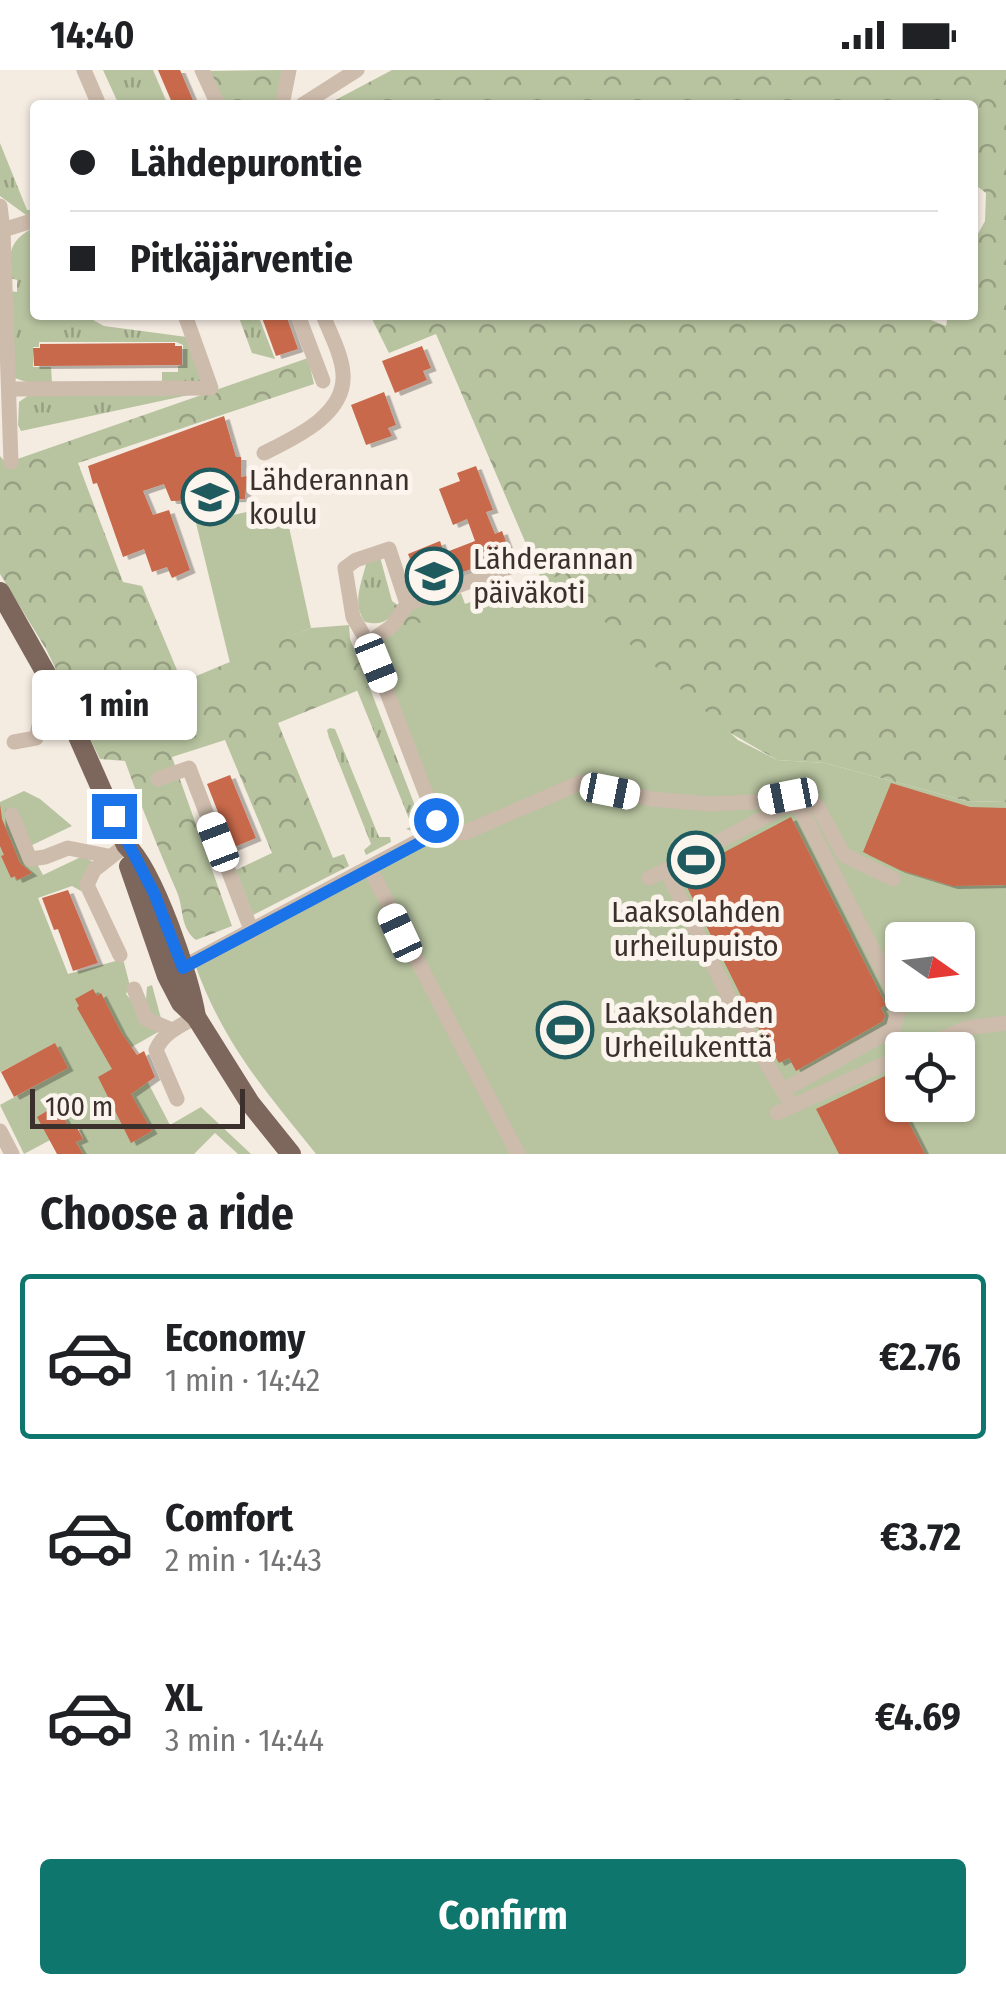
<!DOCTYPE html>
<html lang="en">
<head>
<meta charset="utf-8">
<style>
	:root { --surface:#fff; --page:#f2f2f2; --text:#202124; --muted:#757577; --line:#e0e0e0; --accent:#0f766e }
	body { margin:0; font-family:"Fira Sans Condensed",sans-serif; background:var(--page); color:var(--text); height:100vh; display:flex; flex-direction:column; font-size:38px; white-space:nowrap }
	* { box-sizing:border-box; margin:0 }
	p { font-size:32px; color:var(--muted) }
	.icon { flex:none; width:55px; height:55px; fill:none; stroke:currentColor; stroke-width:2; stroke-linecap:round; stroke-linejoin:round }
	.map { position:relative; height:1084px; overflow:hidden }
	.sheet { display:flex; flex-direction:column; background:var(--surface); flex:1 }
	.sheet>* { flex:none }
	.guide { position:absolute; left:30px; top:30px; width:948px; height:220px; border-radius:10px; box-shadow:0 2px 8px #0004; display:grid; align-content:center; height:220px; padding:0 40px; background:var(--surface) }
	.needle { width:65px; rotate:104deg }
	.fabs { position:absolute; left:885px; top:852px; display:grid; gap:20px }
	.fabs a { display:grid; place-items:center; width:90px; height:90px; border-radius:10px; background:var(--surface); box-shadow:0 2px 8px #0004; font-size:50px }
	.scale { position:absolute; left:30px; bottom:25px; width:215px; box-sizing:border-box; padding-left:10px; border:5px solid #3b302b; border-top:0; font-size:28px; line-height:35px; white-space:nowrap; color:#3b302b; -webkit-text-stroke:8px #fbf5ee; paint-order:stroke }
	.end { position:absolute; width:45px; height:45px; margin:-22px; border:12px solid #1a73e8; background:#fff; box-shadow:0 0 0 5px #fff }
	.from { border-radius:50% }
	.bubble { position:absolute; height:70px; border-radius:10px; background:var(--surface); box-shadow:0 2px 8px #0004; font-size:32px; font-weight:700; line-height:70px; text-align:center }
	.car { position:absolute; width:30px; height:60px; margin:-30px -15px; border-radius:12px; box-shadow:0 0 8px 2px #0007; background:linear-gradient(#fff 24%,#345 0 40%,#fff 0 76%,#345 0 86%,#fff 0) }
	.guide b { display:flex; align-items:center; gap:35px; height:95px; font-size:38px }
	.guide b+b { border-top:2px solid var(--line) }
	.guide i { width:25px; height:25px; background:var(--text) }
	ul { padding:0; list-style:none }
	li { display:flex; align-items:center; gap:30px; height:165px; margin:0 20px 15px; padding:0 20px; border:5px solid transparent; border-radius:10px }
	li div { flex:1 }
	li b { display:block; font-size:38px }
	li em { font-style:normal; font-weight:700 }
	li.current { border-color:var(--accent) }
	li>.icon { width:90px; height:90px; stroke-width:1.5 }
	h2 { padding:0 40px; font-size:45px; line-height:120px }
	.primary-button { display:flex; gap:20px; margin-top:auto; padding:20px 40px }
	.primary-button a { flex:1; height:115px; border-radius:10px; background:var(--accent); color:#fff; font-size:40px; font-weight:700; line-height:115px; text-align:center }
	.status { display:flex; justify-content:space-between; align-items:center; height:70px; padding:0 50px; background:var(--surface); direction:ltr }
	.status svg { height:28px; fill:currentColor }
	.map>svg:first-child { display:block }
</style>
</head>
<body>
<div class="status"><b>14:40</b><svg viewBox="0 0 49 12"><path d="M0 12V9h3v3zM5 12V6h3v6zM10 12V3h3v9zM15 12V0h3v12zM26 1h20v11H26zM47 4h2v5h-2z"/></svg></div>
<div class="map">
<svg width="1006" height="1084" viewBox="0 0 1006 1084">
	<defs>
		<pattern id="grass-tufts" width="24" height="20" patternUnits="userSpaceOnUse" patternTransform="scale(2.5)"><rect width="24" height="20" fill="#b8c4a0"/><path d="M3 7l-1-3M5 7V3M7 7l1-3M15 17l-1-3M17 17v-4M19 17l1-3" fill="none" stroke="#97a083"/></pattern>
		<pattern id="forest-crowns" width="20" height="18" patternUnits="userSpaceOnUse" patternTransform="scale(2.5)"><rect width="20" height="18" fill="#b8c4a0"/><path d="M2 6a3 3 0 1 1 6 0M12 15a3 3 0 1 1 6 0" fill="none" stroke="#97a083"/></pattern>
		<filter id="shadow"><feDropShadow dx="5.5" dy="3" stdDeviation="0" flood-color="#0004"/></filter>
	</defs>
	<rect width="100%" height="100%" fill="#f4ebe1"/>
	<g fill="url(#grass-tufts)">
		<polygon points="103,0 153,0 168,35 119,35"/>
		<polygon points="0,73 27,140 35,140 35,146 26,145 0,126"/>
		<path d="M35,157V245H84L104,256L187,267L207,313L162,311V302H178V296L183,295V275L176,272H39V277H33V297H51L52,313H29L15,308L10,221L17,222V210L10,208C9,180 10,170 35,157Z"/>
		<polygon points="238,245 258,245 275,289 252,283"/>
		<polygon points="32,323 198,323 21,361 18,355 19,332"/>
		<path d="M380,487L392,531L399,536C389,550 384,556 365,552C352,533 361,515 366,494Z"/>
		<polygon points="369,616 420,749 412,761 406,759 412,756 357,620"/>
		<polygon points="330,658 335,659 379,767 390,767 391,772 366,785 364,780 371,774 329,668 327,660"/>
	</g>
	<g fill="url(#forest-crowns)">
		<polygon points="281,0 286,2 277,35 225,35 207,1"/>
		<polygon points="392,0 1006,0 1006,732 966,731 825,693 777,690 727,661 379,585 407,540 461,523 465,534 510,518 542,511 436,264 389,283 370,245 918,245 946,256 948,245 972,245 973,173 985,151 986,123 973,113 972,35 326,35"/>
		<path d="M308,288L314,314L78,393L123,512L142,516L182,612L311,558L349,555L350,569L369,616L278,653L333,788L344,784L349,796L253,845L236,800L272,783L225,670L172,687L232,856L196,870C180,858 184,839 177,822C158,778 141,736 125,691L100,689L46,579L0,504V386L6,393Z"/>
	</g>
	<g fill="#b8c4a0" fill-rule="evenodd">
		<polygon points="284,434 311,558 230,593 196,453"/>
		<path d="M563,505L588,537L738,670L777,690L825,693L966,731L1006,732V1084H316C263,1018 223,973 194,892L435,762L384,612L377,569L510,518ZM902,870H958V925H902ZM902,980H958V1035H902Z"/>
		<polygon points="24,721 40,729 72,756 28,777 43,805 83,786 96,794 81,821 72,816 38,828 68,904 123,889 130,916 126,924 140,941 146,930 147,917 152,915 162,952 160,961 130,978 170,1055 201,1037 251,1084 238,1084 215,1063 194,1084 83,1084 76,1072 83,1068 77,1056 70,1059 57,1036 50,1070 24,1084 0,1035 67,998 55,974 0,1002 0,732"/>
	</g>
	<g fill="#c8694b" filter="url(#shadow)">
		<polygon points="158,0 180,0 195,35 173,35"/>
		<polygon points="261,245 286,245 298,279 276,286"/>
		<polygon points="175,273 175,276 182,276 182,295 34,296 33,278 40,278 40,274"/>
		<polygon points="422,276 431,298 423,301 427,310 395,323 382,291"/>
		<polygon points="384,322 396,355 388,358 392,366 366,375 351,335"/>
		<polygon points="224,346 236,387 241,387 241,407 247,406 245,429 171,431 164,414 143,421 153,445 169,440 190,500 172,508 167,497 152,502 144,479 123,487 97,413 93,414 88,396"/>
		<polygon points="476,396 493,440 486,442 495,464 502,461 511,485 421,517 408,484 440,471 444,483 475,471 467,449 453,455 439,419 460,411 457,403"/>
		<polygon points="230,705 256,768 232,778 207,714"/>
		<polygon points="891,713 970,737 1006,738 1006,815 952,816 900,800 863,782"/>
		<polygon points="0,734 2,749 20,793 32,803 17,810 15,806 11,808 1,786 4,785 0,776"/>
		<polygon points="791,747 886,935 881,938 885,946 883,951 796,1001 789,988 779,993 750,944 681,805"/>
		<polygon points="68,820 98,893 73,901 58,859 54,860 42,828"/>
		<polygon points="93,919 97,926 101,923 121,962 137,985 144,981 155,1007 131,1024 152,1061 131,1073 98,1007 112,999 77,938 79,936 75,929"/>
		<polygon points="55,973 68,998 14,1027 1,1002"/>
		<polygon points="885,1006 925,1084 839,1084 816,1039"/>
		<polygon points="57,1035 70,1059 76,1056 83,1069 76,1072 83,1084 57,1084 37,1047"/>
	</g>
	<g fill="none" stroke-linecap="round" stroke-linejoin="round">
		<g stroke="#cdbbac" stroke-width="15">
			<polyline points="84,0 99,35"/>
			<polyline points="202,0 218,35"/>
			<polyline points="282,35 289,0"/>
			<polyline points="302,35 357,0"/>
			<polyline points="0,136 3,160 35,150"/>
			<polyline points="3,160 11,392"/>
			<polyline points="298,245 323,311"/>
			<polyline points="10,319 211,318 185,245"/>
			<path d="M264,383C294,368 346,345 343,304C342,285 330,263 323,245"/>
			<polyline points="407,534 513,496"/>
			<polyline points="14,672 36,668 41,648 65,637"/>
			<polyline points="158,709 189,698 252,862"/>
			<polyline points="12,745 30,789 45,787 68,778 108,786"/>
			<polyline points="435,762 464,763 582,712 651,729 711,734 754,732 802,725 817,736 844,785 893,809"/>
			<polyline points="370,799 518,1084"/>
			<polyline points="666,800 783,737 793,735 801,740 897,927 898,941 893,959 784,1020"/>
			<polyline points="649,808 666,800 740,949 792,1036"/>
			<polyline points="120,885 87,815 94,800 126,775"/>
			<polyline points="175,901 435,762 436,750 368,573 353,547 345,498 356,490 389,479 407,534 392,556 368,573"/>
			<polyline points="134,919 146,949 172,960"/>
			<polyline points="916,980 966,958 1006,953"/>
			<path d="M177,1029L156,980C163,963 180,956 196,947"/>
			<polyline points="777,1043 902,986"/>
			<polyline points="0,1061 12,1084"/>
		</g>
		<g stroke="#7d675c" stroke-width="20">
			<path d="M0,522L65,637L126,775C154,801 190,908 196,947"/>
			<polyline points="129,796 167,906 181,933 196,947 250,1033 291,1084"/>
		</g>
	</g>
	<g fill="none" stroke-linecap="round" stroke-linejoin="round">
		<polyline stroke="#1a73e8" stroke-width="12" points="114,746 154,823 183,898 421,772 435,762 436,750"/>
	</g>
	<defs>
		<g id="school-ring" transform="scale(2.875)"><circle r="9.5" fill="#fbf5ee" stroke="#1f5a5e" stroke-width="1.5"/><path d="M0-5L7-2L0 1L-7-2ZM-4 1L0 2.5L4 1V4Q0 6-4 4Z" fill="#1f5a5e"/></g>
		<g id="stadium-ring" transform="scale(2.875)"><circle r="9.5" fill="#fbf5ee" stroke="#1f5a5e" stroke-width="1.5"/><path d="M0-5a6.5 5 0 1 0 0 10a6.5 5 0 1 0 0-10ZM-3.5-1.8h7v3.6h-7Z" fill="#1f5a5e"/></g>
	</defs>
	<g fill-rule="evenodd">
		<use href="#school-ring" x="210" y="427"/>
		<use href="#school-ring" x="434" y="506"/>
		<use href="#stadium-ring" x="696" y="790"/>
		<use href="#stadium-ring" x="565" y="960"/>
	</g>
	<g text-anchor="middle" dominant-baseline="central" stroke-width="10" stroke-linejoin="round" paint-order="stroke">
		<g font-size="30" fill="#3b302b" stroke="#fbf5ee" text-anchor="start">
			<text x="249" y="410">Lähderannan<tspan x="249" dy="34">koulu</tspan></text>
			<text x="473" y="489">Lähderannan<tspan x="473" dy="34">päiväkoti</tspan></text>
			<text x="696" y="842" text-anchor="middle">Laaksolahden<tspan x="696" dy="34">urheilupuisto</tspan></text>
			<text x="604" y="943">Laaksolahden<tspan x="604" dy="34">Urheilukenttä</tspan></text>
		</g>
	</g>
</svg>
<div class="fabs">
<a><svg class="needle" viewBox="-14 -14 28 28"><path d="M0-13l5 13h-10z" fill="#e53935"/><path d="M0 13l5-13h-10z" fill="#757577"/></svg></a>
<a><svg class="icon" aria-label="locate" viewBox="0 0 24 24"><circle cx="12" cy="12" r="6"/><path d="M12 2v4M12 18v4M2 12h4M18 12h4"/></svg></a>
</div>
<div class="scale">100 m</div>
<i class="end from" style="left:436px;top:750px"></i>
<i class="end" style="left:114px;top:746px"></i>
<div class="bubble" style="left:32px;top:600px;width:165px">1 min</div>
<i class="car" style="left:376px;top:593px;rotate:158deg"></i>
<i class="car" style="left:610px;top:721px;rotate:101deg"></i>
<i class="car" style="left:788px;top:726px;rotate:259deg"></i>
<i class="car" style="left:218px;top:772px;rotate:339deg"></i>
<i class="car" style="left:400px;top:863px;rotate:335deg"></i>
<div class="guide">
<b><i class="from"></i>Lähdepurontie</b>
<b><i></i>Pitkäjärventie</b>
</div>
</div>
<section class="sheet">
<h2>Choose a ride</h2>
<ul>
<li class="current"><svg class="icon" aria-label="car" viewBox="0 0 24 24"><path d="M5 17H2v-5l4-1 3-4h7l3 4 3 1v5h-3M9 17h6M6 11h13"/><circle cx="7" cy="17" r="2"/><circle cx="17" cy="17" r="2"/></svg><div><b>Economy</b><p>1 min · 14:42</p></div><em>€2.76</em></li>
<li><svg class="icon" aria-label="car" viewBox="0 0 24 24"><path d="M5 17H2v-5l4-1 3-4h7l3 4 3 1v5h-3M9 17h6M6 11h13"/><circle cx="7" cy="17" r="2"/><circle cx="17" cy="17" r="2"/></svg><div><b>Comfort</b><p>2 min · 14:43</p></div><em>€3.72</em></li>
<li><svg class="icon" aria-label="car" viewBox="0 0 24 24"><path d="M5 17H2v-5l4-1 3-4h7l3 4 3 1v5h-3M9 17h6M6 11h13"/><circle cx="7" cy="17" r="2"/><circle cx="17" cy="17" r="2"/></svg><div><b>XL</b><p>3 min · 14:44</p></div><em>€4.69</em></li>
</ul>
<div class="primary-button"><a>Confirm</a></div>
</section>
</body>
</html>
